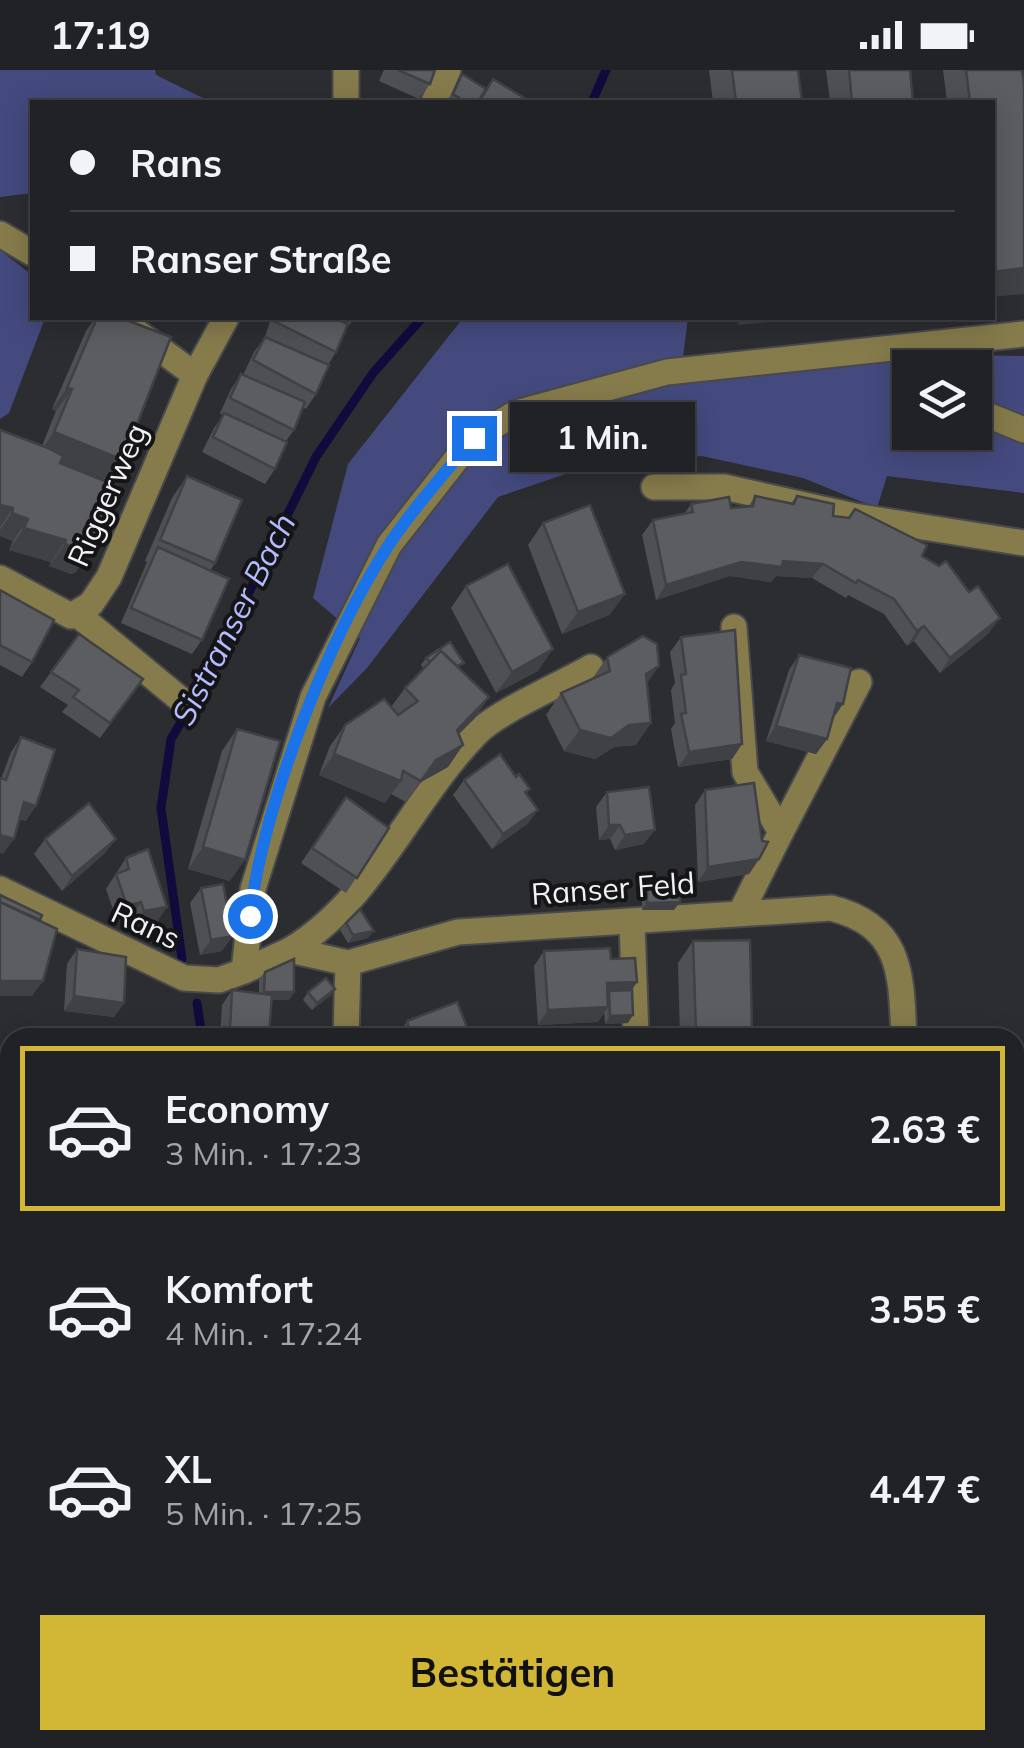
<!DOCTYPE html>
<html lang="de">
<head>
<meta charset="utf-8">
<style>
	:root { --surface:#212225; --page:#2d2f32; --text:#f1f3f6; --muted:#a2a4a7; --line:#3e3f42; --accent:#d2b635 }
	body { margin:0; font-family:Mulish,sans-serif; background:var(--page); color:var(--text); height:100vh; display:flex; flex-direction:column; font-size:38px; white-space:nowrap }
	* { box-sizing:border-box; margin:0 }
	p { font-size:32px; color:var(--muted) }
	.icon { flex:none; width:55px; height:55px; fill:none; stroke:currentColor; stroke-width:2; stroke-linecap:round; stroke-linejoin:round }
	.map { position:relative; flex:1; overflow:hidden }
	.sheet { position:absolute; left:0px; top:958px; width:1025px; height:722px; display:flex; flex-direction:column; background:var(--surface); border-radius:30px 30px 0 0; box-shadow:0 5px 25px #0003,0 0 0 2px var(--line) }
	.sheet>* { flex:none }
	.banner { position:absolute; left:30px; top:30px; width:965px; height:220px; border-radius:0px; box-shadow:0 5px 25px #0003,0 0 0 2px var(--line); display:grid; align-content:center; height:220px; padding:0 40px; background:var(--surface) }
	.buttons { position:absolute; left:892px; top:280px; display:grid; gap:20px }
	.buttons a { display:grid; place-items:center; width:100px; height:100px; border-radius:0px; background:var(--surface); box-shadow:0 5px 25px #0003,0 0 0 2px var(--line); font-size:50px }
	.end { position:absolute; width:45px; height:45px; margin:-22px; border:12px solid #1a73e8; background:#fff; box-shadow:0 0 0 5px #fff }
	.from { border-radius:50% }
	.bubble { position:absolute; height:70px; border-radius:0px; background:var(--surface); box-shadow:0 5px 25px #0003,0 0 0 2px var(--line); font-size:32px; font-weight:700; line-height:70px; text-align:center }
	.banner b { display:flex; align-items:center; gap:35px; height:95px; font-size:38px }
	.banner b+b { border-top:2px solid var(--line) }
	.banner i { width:25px; height:25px; background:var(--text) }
	ul { padding:18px 0 0; list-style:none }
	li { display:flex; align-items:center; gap:30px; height:165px; margin:0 20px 15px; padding:0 20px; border:5px solid transparent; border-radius:0px }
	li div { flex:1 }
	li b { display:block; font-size:38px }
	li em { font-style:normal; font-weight:700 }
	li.selected { border-color:var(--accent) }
	li>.icon { width:90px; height:90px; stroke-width:1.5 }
	.cta { display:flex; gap:20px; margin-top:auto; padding:20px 40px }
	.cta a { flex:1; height:115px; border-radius:0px; background:var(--accent); color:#111; font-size:40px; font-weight:700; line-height:115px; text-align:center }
	.status { display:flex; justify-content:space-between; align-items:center; height:70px; padding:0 50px; background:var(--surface); direction:ltr }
	.status svg { height:28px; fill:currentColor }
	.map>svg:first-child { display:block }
</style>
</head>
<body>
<div class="status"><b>17:19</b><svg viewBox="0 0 49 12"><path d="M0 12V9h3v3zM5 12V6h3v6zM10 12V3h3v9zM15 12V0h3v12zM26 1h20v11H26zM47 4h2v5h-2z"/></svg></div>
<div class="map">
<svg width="1024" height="1678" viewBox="0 0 1024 1678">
	<rect width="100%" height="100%" fill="#2c2d31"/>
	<g fill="#444a7e" fill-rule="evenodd">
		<polygon points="0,0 155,0 156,5 211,32 32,32 32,123 0,127"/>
		<polygon points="0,180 32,205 32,248 45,248 9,343 0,349"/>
		<path d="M463,248H688L680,310L879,283L1024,286V423L887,406L877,438L803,408L702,386L601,392L498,427L367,598L328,638L360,568L313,528L348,394ZM910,298H975V362H910Z"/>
		<polygon points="199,1670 473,1670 475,1678 204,1678"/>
	</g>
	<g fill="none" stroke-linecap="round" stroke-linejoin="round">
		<g stroke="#0f0c3d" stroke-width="9">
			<polyline points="592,32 606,0"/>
			<polyline points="182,889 161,738 171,669 201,619 316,387 373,303 422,248"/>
			<polyline points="197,933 202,968"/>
			<polyline points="409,1670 413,1678"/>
		</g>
		<g stroke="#48494c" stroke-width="29">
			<g id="minor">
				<polyline points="346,32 346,0"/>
				<polyline points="434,32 448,0"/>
				<polyline points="0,164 32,183"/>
				<polyline points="118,248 195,305"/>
				<polyline points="975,340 1024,360"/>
				<polyline points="654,417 724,417 854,446 1024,473"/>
				<polyline points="0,508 71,546 91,534 109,507 195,305 226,248"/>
				<polyline points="77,544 180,629"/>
				<polyline points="734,557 745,702 781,762 742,840"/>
				<polyline points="781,762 859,612"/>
				<polyline points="0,819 184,908 219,910 244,901 253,819 313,627 389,475 473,368 516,343 667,302 1024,264"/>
				<polyline points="632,853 636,968"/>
				<path d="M290,880C375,829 410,731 478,662C499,641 562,614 591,597"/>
				<path d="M244,901L290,880L348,893L458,862L831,838C903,856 901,905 904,968"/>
				<polyline points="346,968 348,893"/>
			</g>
		</g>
		<use href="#minor" stroke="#867b4b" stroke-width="25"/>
	</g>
	<g fill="#4f5053">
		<polygon points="384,0 435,0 430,14 419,29 379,11"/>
		<polygon points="709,0 798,0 802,32 713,32"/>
		<polygon points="826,0 910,0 913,32 830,32"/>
		<polygon points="943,0 1022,0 992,32 947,32"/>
		<polygon points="462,4 486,19 493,9 531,32 447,32"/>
		<polygon points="95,248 121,248 60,393 76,502 71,504 49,496 51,492 9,480 13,471 0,466 0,360 42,376 56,341 52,339 86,261"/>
		<polygon points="271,248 355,248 346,259 336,282 328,295 316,324 306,339 303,337 294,360 286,371 275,399 265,414 202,382 214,358 223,345 220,343 231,319 241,304 243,305 254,282 265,267"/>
		<polygon points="187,406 215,493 210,501 202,570 192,584 121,553 147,492 145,491 172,428"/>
		<polygon points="755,426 791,433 797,426 833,446 922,486 989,563 940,603 914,571 907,576 884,544 848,525 846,528 812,508 776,506 771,512 730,506 656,530 642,465 653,450 684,444 691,434 731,438 748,437"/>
		<polygon points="543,453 625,524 609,545 562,564 528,475"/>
		<polygon points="466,516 538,601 496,623 451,538"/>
		<polygon points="0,520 32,592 22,607 0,595"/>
		<polygon points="681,567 742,674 732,689 678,697 671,659 675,653 671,620 675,613 670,582"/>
		<polygon points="799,585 827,669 816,684 766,671 789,600"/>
		<polygon points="607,587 647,613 636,675 614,677 595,689 564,681 546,645 561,623 592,609"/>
		<polygon points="426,588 460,599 489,627 474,649 458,664 463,675 448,697 421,712 406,732 391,724 385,733 319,705 330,676 345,655 391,637 405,618 424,599 421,595"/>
		<polygon points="51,602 143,609 100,668 62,642 68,635 40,617"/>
		<polygon points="237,659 230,811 188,799 222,681"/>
		<polygon points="21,667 26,751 19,749 3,784 1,709 11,682"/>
		<polygon points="516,707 530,719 526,724 538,740 527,754 492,779 453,725 464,710"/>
		<polygon points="705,720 759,789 749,804 698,812 695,735"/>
		<polygon points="607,722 644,774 615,780 610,769 599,770 596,737"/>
		<polygon points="346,727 389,758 346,823 301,793"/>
		<polygon points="45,769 105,783 62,821 34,784"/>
		<polygon points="126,788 157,852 134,855 131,847 117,851 106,819"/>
		<polygon points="647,812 674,840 642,840 642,820"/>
		<polygon points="201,818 222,881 200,885 190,833"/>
		<polygon points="346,853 368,868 348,873 340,860"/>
		<polygon points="693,871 747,968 680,968 678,893"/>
		<polygon points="77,879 124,933 114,947 64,941 67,894"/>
		<polygon points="544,881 611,889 637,912 632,920 628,953 605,954 604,943 598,952 538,955 534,896"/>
		<polygon points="265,902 294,922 289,930 272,930 269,964 267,968 220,968 222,935 232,920 259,923 259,909"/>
		<polygon points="335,919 330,926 312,940 303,930 308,922"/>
		<polygon points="407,951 467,957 460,968 397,968"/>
	</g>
	<g fill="#404144">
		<polygon points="1024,198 1024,224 992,227 992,202"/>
		<polygon points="743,248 813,248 737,255"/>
		<polygon points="67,318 72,319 56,341 52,339"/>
		<polygon points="54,362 123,390 108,411 39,384"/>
		<polygon points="0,435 13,438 0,457"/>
		<polygon points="12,443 28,449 13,471 0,466 0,460"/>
		<polygon points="24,458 66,470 51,492 9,480"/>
		<polygon points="65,474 91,480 76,502 71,504 49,496"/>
		<polygon points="783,491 823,494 812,508 776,506 771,512 730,506 656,530 666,515 741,492"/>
		<polygon points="625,524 609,545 562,564 578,542"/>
		<polygon points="1000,548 989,563 940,603 950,588"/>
		<polygon points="924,556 914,571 907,576 917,561"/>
		<polygon points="553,579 538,601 496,623 512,602"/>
		<polygon points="659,596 644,618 646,604"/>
		<polygon points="489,627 474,649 441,682 457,660"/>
		<polygon points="837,633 843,634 833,649"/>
		<polygon points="651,653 636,675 614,677 595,689 564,681 580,660"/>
		<polygon points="776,656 827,669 816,684 766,671"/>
		<polygon points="742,674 732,689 678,697 689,682"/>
		<polygon points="463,675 448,697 421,712 406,732 436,690"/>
		<polygon points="334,684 401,711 385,733 319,705"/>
		<polygon points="24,732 36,736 26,751 14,747"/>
		<polygon points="538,740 527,754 492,779 503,764"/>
		<polygon points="609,755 620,755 610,769 599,770"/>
		<polygon points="655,760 644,774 615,780 625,765"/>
		<polygon points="0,765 14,769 3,784 0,783"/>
		<polygon points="116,769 105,783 62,821 72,806"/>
		<polygon points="203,777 245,790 230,811 188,799"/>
		<polygon points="759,789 749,804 698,812 708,797"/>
		<polygon points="141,832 131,847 117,851 127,836"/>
		<polygon points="680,832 674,840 642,840 647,833"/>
		<polygon points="167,837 157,852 134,855 144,841"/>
		<polygon points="374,861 368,868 348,873 353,865"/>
		<polygon points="233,866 222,881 200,885 211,870"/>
		<polygon points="0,911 43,911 32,926 0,926"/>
		<polygon points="637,912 626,927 604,928 607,913"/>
		<polygon points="335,919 330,926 312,940 317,933"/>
		<polygon points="264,922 294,922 289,930 259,930"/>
		<polygon points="74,926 124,933 114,947 64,941"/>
		<polygon points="608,937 598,952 538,955 548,940"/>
		<polygon points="633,945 628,953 605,954 610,946"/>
		<polygon points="467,957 460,968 441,968"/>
		<polygon points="230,960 269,964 267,968 224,968"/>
		<polygon points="752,960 747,968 691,968 696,961"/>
	</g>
	<g fill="#5c5d61" stroke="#404144" stroke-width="2.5">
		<polygon points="398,0 435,0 430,14"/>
		<polygon points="732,0 798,0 802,32 736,32"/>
		<polygon points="849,0 910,0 913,32 852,32"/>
		<polygon points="966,0 1022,0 1024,14 1024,198 992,202 992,32 970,32"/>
		<polygon points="462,4 486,19 478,32 466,32 453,24"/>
		<polygon points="493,9 531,32 479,32"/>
		<polygon points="97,248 121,248 171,267 123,390 54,362 72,319 67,318"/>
		<polygon points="276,248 333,248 348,254 336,282 274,251"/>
		<polygon points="265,267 329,295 316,324 253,290"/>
		<polygon points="241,304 305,332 294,360 230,328"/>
		<polygon points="224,343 287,372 275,399 213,367"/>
		<polygon points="0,360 48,378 63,386 60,393 117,416 91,480 86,482 65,474 66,470 24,458 28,449 12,443 13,438 0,435"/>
		<polygon points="187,406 242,430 215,493 160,470"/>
		<polygon points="755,426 794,434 797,426 834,434 833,446 849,448 855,439 927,475 922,486 939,496 946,491 969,522 978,516 1000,548 950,588 924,556 917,561 894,529 858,510 856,513 823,494 783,491 782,497 741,492 666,515 653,450 693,442 691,434 729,427 731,438 753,436"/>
		<polygon points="590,435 625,524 578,542 543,453"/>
		<polygon points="158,477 229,509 202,570 131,538"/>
		<polygon points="508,494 553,579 512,602 466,516"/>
		<polygon points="0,520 54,550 32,592 0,575"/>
		<polygon points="735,560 742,674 689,682 681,644 686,643 681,605 686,604 681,567"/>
		<polygon points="79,564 143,609 110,653 73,627 79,620 51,602"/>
		<polygon points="643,566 657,574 659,596 646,604 651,653 629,655 611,668 580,660 561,623 610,601 607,587"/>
		<polygon points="450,572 464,593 457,596 441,581 430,592 426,588"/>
		<polygon points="441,581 489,627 457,660 463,675 436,690 421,711 403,701 401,711 334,684 345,655 384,629 398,645 418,631 405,618"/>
		<polygon points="799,585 851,598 843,634 837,633 827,669 776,656"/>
		<polygon points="237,659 280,671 245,790 203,777"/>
		<polygon points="21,667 55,680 36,736 24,732 14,769 0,765 0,708 6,710"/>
		<polygon points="500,684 516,707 519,704 530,719 525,722 538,740 503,764 464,710"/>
		<polygon points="754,713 762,771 768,772 759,789 708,797 705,720"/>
		<polygon points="649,717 655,760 625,765 620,755 609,755 607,722"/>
		<polygon points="346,727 389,758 357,808 312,778"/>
		<polygon points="89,733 116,769 72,806 45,769"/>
		<polygon points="148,779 167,837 144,841 141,832 127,836 116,804 129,799 126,788"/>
		<polygon points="647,812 680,812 680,832 647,833"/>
		<polygon points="223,814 233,866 211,870 201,818"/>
		<polygon points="0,825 42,845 40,850 0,832"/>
		<polygon points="0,832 57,859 43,911 0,911"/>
		<polygon points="360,839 374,861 353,865 346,853"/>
		<polygon points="750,870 752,960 696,961 693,871"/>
		<polygon points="610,878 611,889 635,888 637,912 607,913 608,937 548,940 544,881"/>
		<polygon points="77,879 126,887 124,933 74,926"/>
		<polygon points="294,889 294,922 264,922 265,902"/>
		<polygon points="326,908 335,919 317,933 308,922"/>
		<polygon points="232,920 272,925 269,964 230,960"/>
		<polygon points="632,920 633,945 610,946 609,921"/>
		<polygon points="457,932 467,957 441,968 412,968 407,951"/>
	</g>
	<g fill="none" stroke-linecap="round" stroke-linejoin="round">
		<path stroke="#1a73e8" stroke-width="12" d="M250,846C263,736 328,569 388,476C413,438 445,403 474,368"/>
	</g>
	<g text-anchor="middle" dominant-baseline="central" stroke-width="8" stroke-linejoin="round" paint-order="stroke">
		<g font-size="30" fill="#f1f2f4" stroke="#151517">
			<text transform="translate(107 425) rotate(-66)">Riggerweg</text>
			<text transform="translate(613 818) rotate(-4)">Ranser Feld</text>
			<text transform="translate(146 855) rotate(25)">Rans</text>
		</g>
		<g font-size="32" font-style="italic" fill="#b2bcff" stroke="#151517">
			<text transform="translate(233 549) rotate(-63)">Sistranser Bach</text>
		</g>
	</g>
</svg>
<div class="buttons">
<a><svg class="icon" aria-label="layers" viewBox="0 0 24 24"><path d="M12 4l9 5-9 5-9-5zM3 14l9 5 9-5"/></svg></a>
</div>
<i class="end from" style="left:250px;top:846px"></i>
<i class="end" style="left:474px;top:368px"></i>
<div class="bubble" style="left:510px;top:332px;width:185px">1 Min.</div>
<div class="banner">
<b><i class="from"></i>Rans</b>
<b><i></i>Ranser Straße</b>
</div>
<section class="sheet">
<ul>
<li class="selected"><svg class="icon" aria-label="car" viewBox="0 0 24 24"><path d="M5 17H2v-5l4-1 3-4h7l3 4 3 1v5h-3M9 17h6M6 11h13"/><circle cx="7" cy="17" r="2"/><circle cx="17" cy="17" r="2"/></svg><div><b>Economy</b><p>3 Min. · 17:23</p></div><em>2.63 €</em></li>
<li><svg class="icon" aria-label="car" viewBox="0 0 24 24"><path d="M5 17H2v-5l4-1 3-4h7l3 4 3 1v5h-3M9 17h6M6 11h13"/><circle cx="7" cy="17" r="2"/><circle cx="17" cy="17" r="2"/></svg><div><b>Komfort</b><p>4 Min. · 17:24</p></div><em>3.55 €</em></li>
<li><svg class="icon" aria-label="car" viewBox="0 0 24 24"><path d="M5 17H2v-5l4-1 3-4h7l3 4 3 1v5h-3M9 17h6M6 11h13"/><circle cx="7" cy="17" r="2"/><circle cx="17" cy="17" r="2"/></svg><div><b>XL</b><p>5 Min. · 17:25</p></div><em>4.47 €</em></li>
</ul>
<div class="cta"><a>Bestätigen</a></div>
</section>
</div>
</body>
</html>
